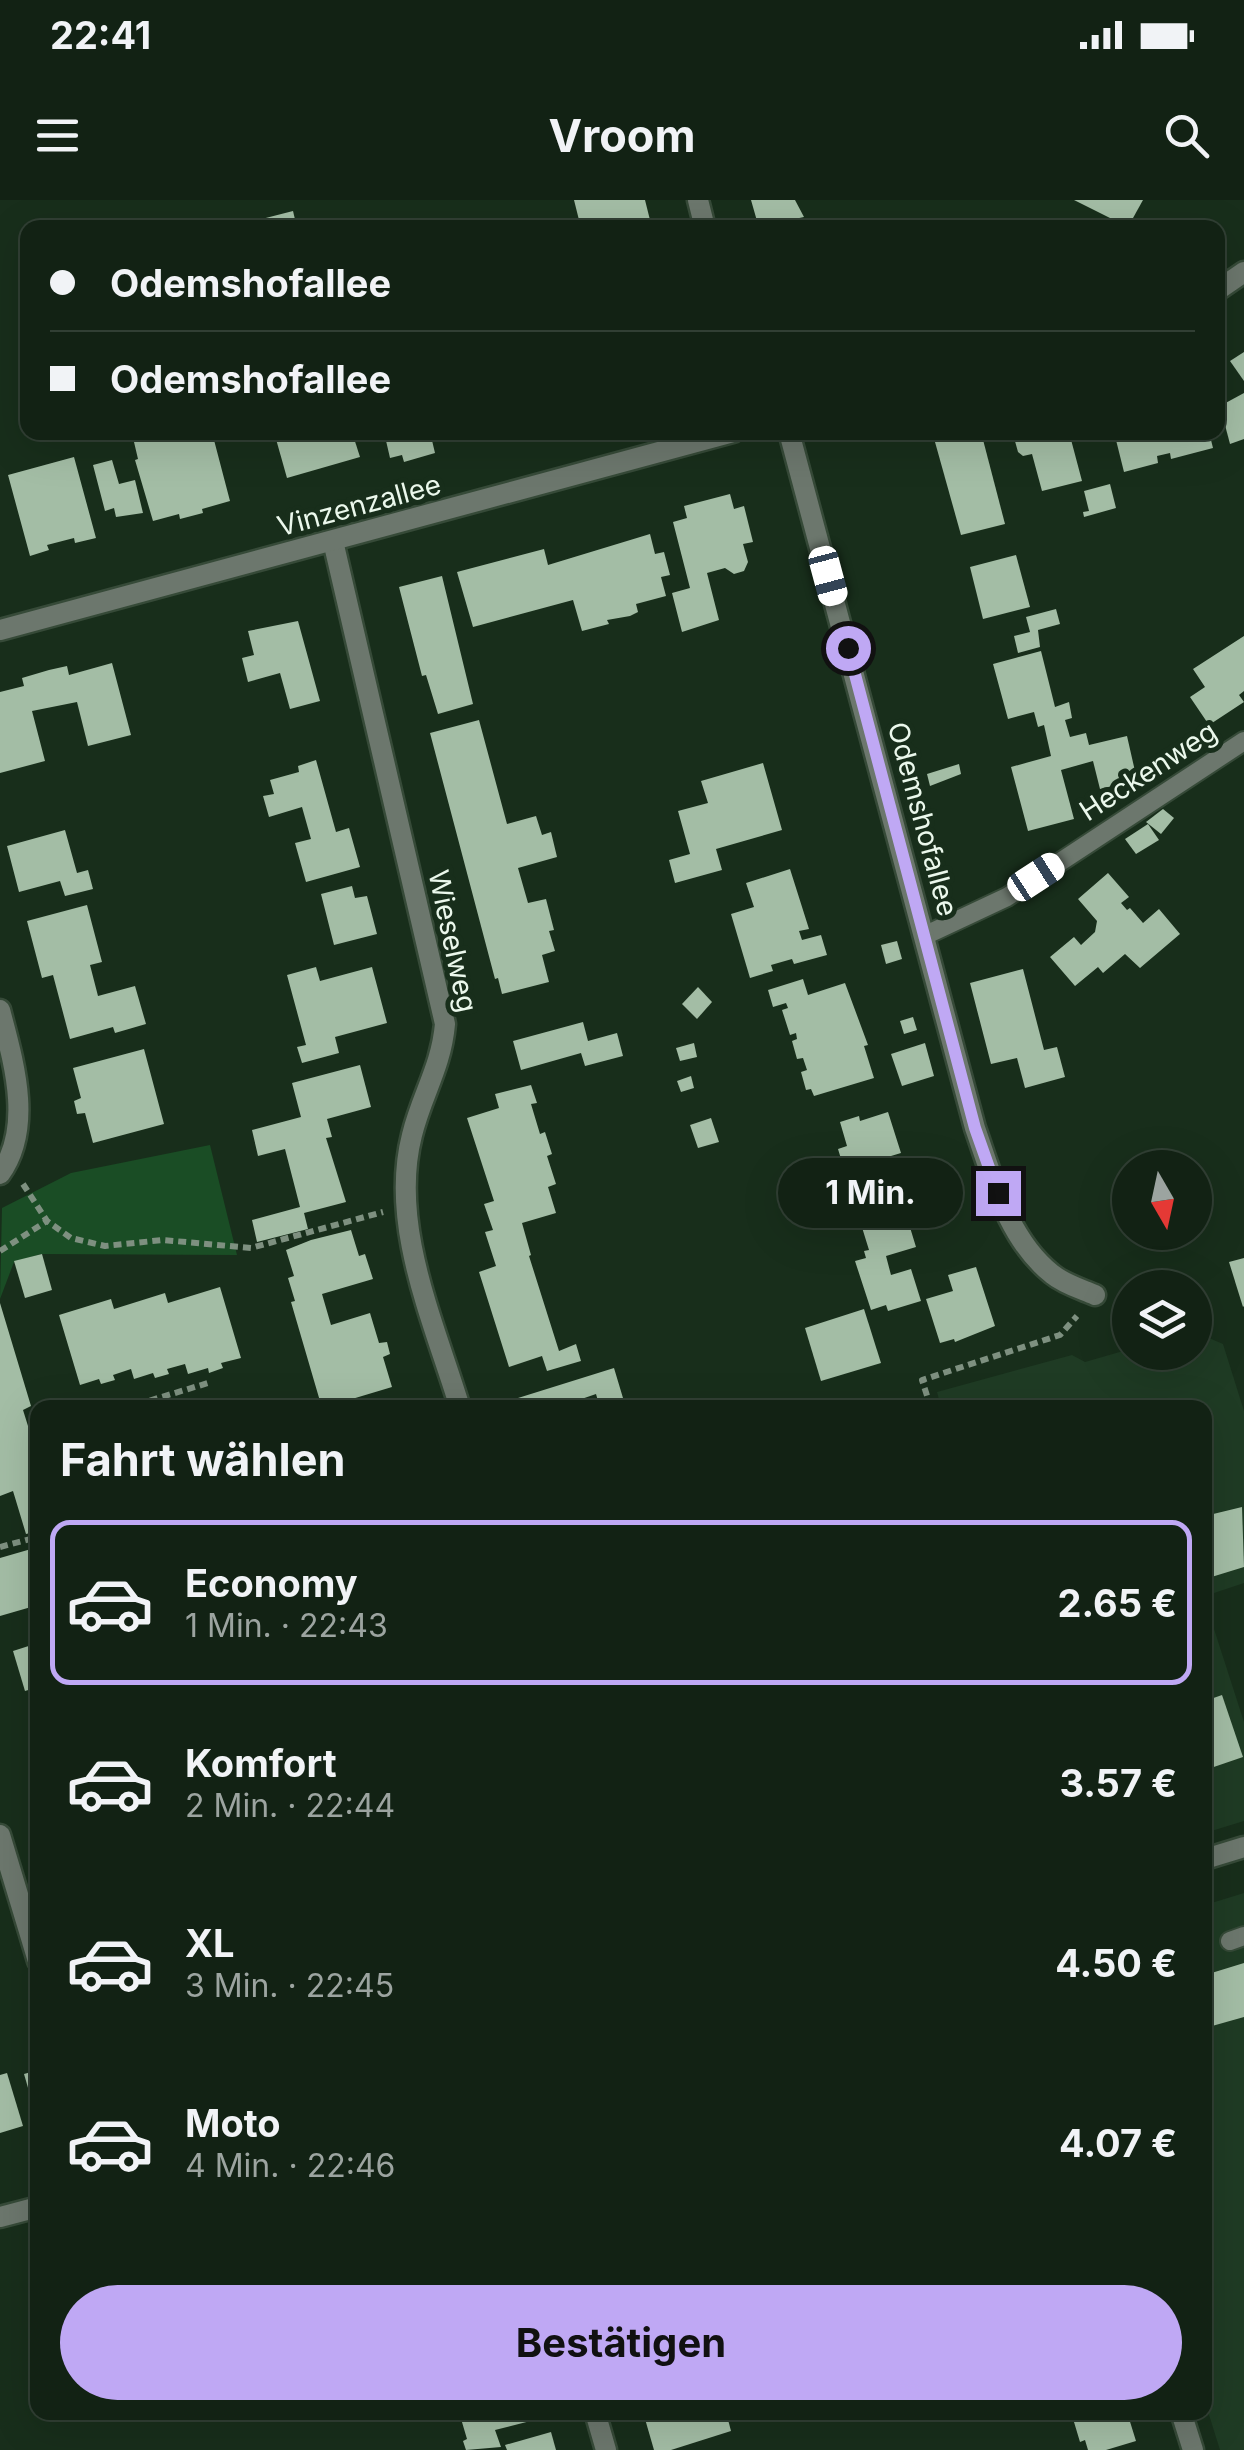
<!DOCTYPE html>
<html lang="de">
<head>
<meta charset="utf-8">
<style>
	:root { --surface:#122214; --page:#1f2f22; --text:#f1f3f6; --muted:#9ca4a0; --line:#313f34; --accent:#bfa8f4 }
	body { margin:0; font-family:Inter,sans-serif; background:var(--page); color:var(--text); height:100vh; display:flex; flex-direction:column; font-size:38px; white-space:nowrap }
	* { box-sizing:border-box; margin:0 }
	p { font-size:32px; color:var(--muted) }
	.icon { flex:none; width:55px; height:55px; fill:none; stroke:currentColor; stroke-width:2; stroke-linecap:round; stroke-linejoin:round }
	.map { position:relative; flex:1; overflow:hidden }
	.details { position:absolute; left:30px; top:1200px; width:1182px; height:1020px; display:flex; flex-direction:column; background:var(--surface); border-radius:20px; box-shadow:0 10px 40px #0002,0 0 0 2px var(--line) }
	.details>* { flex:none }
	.hud { position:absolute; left:20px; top:20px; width:1205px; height:220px; border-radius:20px; box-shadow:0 10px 40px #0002,0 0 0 2px var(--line); display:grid; align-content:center; height:220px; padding:0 30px; background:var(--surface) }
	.needle { width:65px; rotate:171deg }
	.fabs { position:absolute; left:1112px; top:950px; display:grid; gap:20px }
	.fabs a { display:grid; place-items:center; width:100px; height:100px; border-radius:50%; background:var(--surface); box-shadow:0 10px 40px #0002,0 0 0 2px var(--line); font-size:50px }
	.end { position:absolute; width:45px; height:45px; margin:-22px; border:12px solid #bfa8f4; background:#111; box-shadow:0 0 0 5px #111 }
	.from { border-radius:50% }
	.bubble { position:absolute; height:70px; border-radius:35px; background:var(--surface); box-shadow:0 10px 40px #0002,0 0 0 2px var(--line); font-size:32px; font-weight:700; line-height:70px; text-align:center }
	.car { position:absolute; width:30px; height:60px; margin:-30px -15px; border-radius:12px; box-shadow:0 0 8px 2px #0007; background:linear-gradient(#fff 24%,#345 0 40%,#fff 0 76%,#345 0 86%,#fff 0) }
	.hud b { display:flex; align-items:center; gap:35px; height:95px; font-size:38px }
	.hud b+b { border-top:2px solid var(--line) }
	.hud i { width:25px; height:25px; background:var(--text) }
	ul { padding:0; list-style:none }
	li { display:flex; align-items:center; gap:30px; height:165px; margin:0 20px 15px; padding:0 10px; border:5px solid transparent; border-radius:20px }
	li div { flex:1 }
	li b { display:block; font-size:38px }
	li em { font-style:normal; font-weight:700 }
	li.on { border-color:var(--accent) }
	li>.icon { width:90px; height:90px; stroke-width:1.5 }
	h2 { padding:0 30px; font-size:45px; line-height:120px }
	.primary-button { display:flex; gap:20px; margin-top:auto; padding:20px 30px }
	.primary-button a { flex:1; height:115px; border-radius:60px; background:var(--accent); color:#111; font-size:40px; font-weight:700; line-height:115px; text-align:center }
	.status { display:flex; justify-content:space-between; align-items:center; height:70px; padding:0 50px; background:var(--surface); direction:ltr }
	.status svg { height:28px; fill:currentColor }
	header { display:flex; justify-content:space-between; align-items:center; height:130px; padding:0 30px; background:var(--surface); font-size:45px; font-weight:700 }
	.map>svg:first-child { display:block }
</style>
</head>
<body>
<div class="status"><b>22:41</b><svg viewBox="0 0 49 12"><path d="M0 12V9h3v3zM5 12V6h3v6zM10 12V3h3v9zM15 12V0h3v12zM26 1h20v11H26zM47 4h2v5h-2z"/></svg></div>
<header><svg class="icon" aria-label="menu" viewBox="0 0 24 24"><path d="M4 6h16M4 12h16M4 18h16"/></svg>Vroom<svg class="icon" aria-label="search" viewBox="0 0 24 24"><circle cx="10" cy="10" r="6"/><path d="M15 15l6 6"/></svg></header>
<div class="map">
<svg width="1244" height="2250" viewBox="0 0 1244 2250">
	<rect width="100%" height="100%" fill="#182e1b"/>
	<g fill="#1f3b24">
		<polygon points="1195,1132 1223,1144 1244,1211 1244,1383 1205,1396 1205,1208 941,1207 937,1192 1072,1155 1085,1162 1130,1149 1130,1152 1195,1152"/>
		<polygon points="1205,1401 1244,1522 1244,1621 1205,1633"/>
		<polygon points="1244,1693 1244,2250 1220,2250 1205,2202 1205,1705"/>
	</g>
	<polygon fill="#1a4d25" points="210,945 237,1055 41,1054 14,1062 0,1099 2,1008 71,973"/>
	<g fill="#a3bda5">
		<polygon points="574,0 645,0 650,20 632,25 632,28 581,28"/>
		<polygon points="751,0 795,0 804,17 790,20 792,28 759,28"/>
		<polygon points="1074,0 1143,0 1128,27"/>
		<polygon points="293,11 297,28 235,28 235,26"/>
		<polygon points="1244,152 1244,181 1230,161"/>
		<polygon points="1244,193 1244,239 1230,244 1220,206"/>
		<polygon points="172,232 209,232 211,241 214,240 230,301 202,309 203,313 180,319 179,314 153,321 135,260 138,259 134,242"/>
		<polygon points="274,232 352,232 360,257 287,278"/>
		<polygon points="384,232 430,232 435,253 404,262 402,255 390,258"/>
		<polygon points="973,232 981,232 1005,324 961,335 935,242"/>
		<polygon points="1069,232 1082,281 1042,291 1032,254 1023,256 1018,252 1013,234"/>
		<polygon points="1114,232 1209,232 1213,248 1171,259 1170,253 1157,256 1158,263 1124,272"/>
		<polygon points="74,257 96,338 75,343 74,338 47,345 49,350 30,356 8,275"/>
		<polygon points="112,260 119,284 135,280 143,313 116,317 114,308 105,311 93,265"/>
		<polygon points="1110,284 1116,308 1084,317 1083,312 1089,311 1084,291"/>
		<polygon points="730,294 734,309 744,306 753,342 743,344 748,362 744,371 734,374 725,368 707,373 719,420 682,432 672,393 690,388 673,322 687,318 684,306"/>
		<polygon points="650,334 655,354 664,352 670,375 661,377 666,396 636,404 638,412 630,416 607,420 609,424 582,431 573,400 473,427 457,372 544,349 548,365"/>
		<polygon points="1016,355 1030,407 983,419 970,367"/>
		<polygon points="442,376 473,504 438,514 426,475 422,476 399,387"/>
		<polygon points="1056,409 1060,424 1038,430 1040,447 1018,453 1014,436 1030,432 1026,417"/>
		<polygon points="298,421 320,501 290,509 280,473 248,482 242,458 254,455 248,431"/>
		<polygon points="1244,436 1244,491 1239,495 1244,502 1209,525 1190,497 1205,487 1193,469"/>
		<polygon points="1041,451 1055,507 1069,502 1072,518 1065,520 1070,537 1086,533 1089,545 1127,536 1137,580 1100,589 1093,561 1061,570 1074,619 1028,631 1011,567 1051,556 1044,525 1038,527 1034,512 1008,519 993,464"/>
		<polygon points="112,463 131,535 88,546 77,502 32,511 45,561 0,573 0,492 24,486 22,478 49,470 67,466 69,475"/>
		<polygon points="479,520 507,624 536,616 542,635 551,632 557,657 518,668 528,703 546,699 554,730 549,731 555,751 542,755 549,782 502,794 498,778 495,779 430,533"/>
		<polygon points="316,560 336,632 349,628 360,667 306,682 295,643 311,639 302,607 269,617 263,596 274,594 270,580 299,572 298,566"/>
		<polygon points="763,563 782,630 716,649 722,670 675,683 669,660 690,654 678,611 708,603 701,581"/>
		<polygon points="959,564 961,574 930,586 927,574"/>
		<polygon points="1163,609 1174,618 1161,634 1146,622"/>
		<polygon points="1148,624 1159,640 1136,654 1125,639"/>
		<polygon points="65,630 77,673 88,670 93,689 65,696 60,681 19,692 7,646"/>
		<polygon points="790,669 809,729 799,731 802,740 821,735 827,755 794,764 792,759 771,765 773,771 750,778 731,714 754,707 746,683"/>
		<polygon points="1108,673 1129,697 1121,703 1127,710 1130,708 1143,723 1159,709 1180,734 1140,768 1125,754 1103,773 1098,767 1075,786 1050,757 1074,737 1081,745 1095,732 1097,721 1078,699"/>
		<polygon points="352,686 355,698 367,696 377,734 334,745 321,694"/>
		<polygon points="87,705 102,762 90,765 98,796 135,786 146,824 115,833 113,827 70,839 53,775 42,778 27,721"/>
		<polygon points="897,741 902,759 886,764 881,745"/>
		<polygon points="316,767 320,781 372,767 387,823 335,837 339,853 302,863 297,847 306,845 287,775"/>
		<polygon points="1023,769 1044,850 1057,847 1065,877 1025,888 1017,858 991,864 970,783"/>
		<polygon points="803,779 808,795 845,783 868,845 864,846 874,878 814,896 811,889 806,890 801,872 807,870 803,858 797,859 792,841 797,839 796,833 790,835 782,810 788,808 786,803 773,807 768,790"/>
		<polygon points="698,787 712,802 697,819 682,804"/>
		<polygon points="913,817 917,830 904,834 900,821"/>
		<polygon points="583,822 588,841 617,833 623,856 585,866 581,853 521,870 513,841"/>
		<polygon points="694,843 697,857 680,861 676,848"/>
		<polygon points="925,843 934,876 902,886 891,854"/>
		<polygon points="144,849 164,924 93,943 85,913 77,914 74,901 81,898 73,868"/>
		<polygon points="360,865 371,907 327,919 332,937 326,938 346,1002 304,1013 308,1029 257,1042 252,1020 300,1007 285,949 258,956 252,930 301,917 292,883"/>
		<polygon points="691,876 694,888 681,892 677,881"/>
		<polygon points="531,885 537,903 531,904 540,934 545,932 552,954 547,956 556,984 548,987 556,1013 522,1023 531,1055 529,1056 559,1151 576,1144 581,1161 547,1171 542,1156 509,1167 479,1072 496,1066 485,1032 493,1030 484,1004 494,1001 467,918 499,908 495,894"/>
		<polygon points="888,912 901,953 871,962 877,980 905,971 911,1009 905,1011 916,1047 886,1056 891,1075 911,1069 921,1101 888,1111 886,1105 871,1110 855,1061 866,1058 864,1051 869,1050 856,1008 839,1013 830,977 845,972 838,949 847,946 840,922 859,916 860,921"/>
		<polygon points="711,918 719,942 698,948 690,925"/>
		<polygon points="351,1030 359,1056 365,1054 373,1079 322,1094 331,1125 370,1113 379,1143 387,1142 390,1154 383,1157 392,1187 322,1208 291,1102 295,1101 288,1078 294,1076 286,1050 311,1040"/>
		<polygon points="42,1054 52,1090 25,1098 14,1061"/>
		<polygon points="1244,1058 1244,1106 1243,1107 1229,1062"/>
		<polygon points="976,1067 995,1126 955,1142 954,1139 940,1143 926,1099 953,1091 948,1075"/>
		<polygon points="220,1087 241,1158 221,1163 223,1168 209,1173 208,1168 188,1174 185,1164 167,1169 169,1174 155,1178 153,1173 134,1179 131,1169 113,1175 115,1180 101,1184 99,1179 80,1185 59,1115 111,1099 114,1109 165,1093 168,1103"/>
		<polygon points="0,1103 31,1206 23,1210 38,1258 38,1331 26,1334 13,1291 0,1296"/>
		<polygon points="864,1109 881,1163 821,1181 805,1128"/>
		<polygon points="614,1168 626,1208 600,1208 596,1194 567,1204 569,1208 521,1208 518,1198"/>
		<polygon points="1242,1307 1244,1367 1205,1379 1205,1316"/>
		<polygon points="38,1347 38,1405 0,1416 0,1358"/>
		<polygon points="38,1443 38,1487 25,1491 13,1451"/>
		<polygon points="1222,1495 1243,1557 1205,1570 1205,1501"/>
		<polygon points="1244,1763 1244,1817 1205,1828 1205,1775"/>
		<polygon points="38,1870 38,1903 33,1905 24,1874"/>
		<polygon points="7,1873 23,1926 0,1933 0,1875"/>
		<polygon points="459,2212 544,2212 546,2217 495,2230 501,2247 466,2250 463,2241 467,2239"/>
		<polygon points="643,2212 726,2212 731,2231 671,2250 654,2250"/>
		<polygon points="1071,2212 1127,2212 1136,2241 1106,2250 1088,2250 1085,2240 1080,2242"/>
		<polygon points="551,2232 556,2250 507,2250 505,2245"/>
	</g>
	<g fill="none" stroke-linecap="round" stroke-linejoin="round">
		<g stroke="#364a38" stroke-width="22">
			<g id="service">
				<polyline points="926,735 1007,697 1244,541"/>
				<polyline points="1230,1741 1244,1736"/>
			</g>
		</g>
		<g stroke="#364a38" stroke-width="25">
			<g id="minor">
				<polyline points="698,0 705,28"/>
				<polyline points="1218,90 1244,72"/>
				<path d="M789,232L975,928C993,979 1008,1039 1052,1074C1064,1084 1081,1089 1095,1095"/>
				<path d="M333,341L445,824C441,868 422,894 412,935C389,1025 434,1122 460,1208"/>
				<polyline points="0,430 733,232"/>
				<path d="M0,810C13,860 34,927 0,974"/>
				<polyline points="0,1635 38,1761"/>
				<polyline points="595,2212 606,2250"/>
				<polyline points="1181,2212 1193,2250"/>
			</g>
		</g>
		<g stroke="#364a38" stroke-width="25">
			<g id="tertiary">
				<polyline points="1205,1659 1244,1647"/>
				<polyline points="0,2017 38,2007"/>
			</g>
		</g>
		<g stroke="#7e9080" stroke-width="6" stroke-dasharray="8 5" stroke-linecap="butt">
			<polyline points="23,984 47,1021 71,1038 105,1046 163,1040 251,1048 383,1012"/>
			<polyline points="0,1051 47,1021"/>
			<polyline points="125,1208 208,1183"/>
			<polyline points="931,1208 922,1180 1060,1135 1077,1116"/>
			<polyline points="0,1347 38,1337"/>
		</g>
		<use href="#service" stroke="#6c776d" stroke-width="18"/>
		<use href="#minor" stroke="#6c776d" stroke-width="20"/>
		<use href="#tertiary" stroke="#6c776d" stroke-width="20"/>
	</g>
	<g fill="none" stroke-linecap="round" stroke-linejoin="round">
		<polyline stroke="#bfa8f4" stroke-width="12" points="848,448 975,928 998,993"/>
	</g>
	<g text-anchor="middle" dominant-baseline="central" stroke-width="10" stroke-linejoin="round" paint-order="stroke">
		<g font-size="28" fill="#ebf8ec" stroke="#182e1b">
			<text transform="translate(359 305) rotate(-15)">Vinzenzallee</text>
			<text transform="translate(1148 571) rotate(-33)">Heckenweg</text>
			<text transform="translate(923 619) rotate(75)">Odemshofallee</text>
			<text transform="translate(453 741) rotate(78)">Wieselweg</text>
		</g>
	</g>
</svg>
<div class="fabs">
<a><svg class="needle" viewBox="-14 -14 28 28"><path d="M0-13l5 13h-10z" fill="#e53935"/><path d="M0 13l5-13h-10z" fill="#9ca4a0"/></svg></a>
<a><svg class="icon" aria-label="layers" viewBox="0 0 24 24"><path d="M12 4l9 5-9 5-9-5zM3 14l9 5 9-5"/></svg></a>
</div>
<i class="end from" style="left:848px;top:448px"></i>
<i class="end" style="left:998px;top:993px"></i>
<div class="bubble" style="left:778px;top:958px;width:185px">1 Min.</div>
<i class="car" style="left:828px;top:376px;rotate:165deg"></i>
<i class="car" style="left:1036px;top:677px;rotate:57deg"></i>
<div class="hud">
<b><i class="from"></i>Odemshofallee</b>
<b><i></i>Odemshofallee</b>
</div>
<section class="details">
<h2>Fahrt wählen</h2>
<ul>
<li class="on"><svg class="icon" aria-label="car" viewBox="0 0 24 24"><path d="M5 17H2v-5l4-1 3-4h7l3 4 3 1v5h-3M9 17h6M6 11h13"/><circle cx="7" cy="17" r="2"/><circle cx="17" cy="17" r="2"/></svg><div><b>Economy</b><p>1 Min. · 22:43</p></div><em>2.65 €</em></li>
<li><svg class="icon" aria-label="car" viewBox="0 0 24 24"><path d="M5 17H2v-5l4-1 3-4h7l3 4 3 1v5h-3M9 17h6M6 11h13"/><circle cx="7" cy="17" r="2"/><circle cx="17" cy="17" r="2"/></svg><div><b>Komfort</b><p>2 Min. · 22:44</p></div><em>3.57 €</em></li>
<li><svg class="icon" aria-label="car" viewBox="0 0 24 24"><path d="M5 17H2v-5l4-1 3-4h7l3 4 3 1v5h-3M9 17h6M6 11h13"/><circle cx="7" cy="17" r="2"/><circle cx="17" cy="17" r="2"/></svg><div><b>XL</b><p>3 Min. · 22:45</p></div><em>4.50 €</em></li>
<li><svg class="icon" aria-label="car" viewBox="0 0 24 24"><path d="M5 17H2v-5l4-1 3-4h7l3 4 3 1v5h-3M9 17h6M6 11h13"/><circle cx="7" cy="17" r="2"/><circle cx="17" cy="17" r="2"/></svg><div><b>Moto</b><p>4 Min. · 22:46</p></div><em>4.07 €</em></li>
</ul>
<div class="primary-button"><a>Bestätigen</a></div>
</section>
</div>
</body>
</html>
